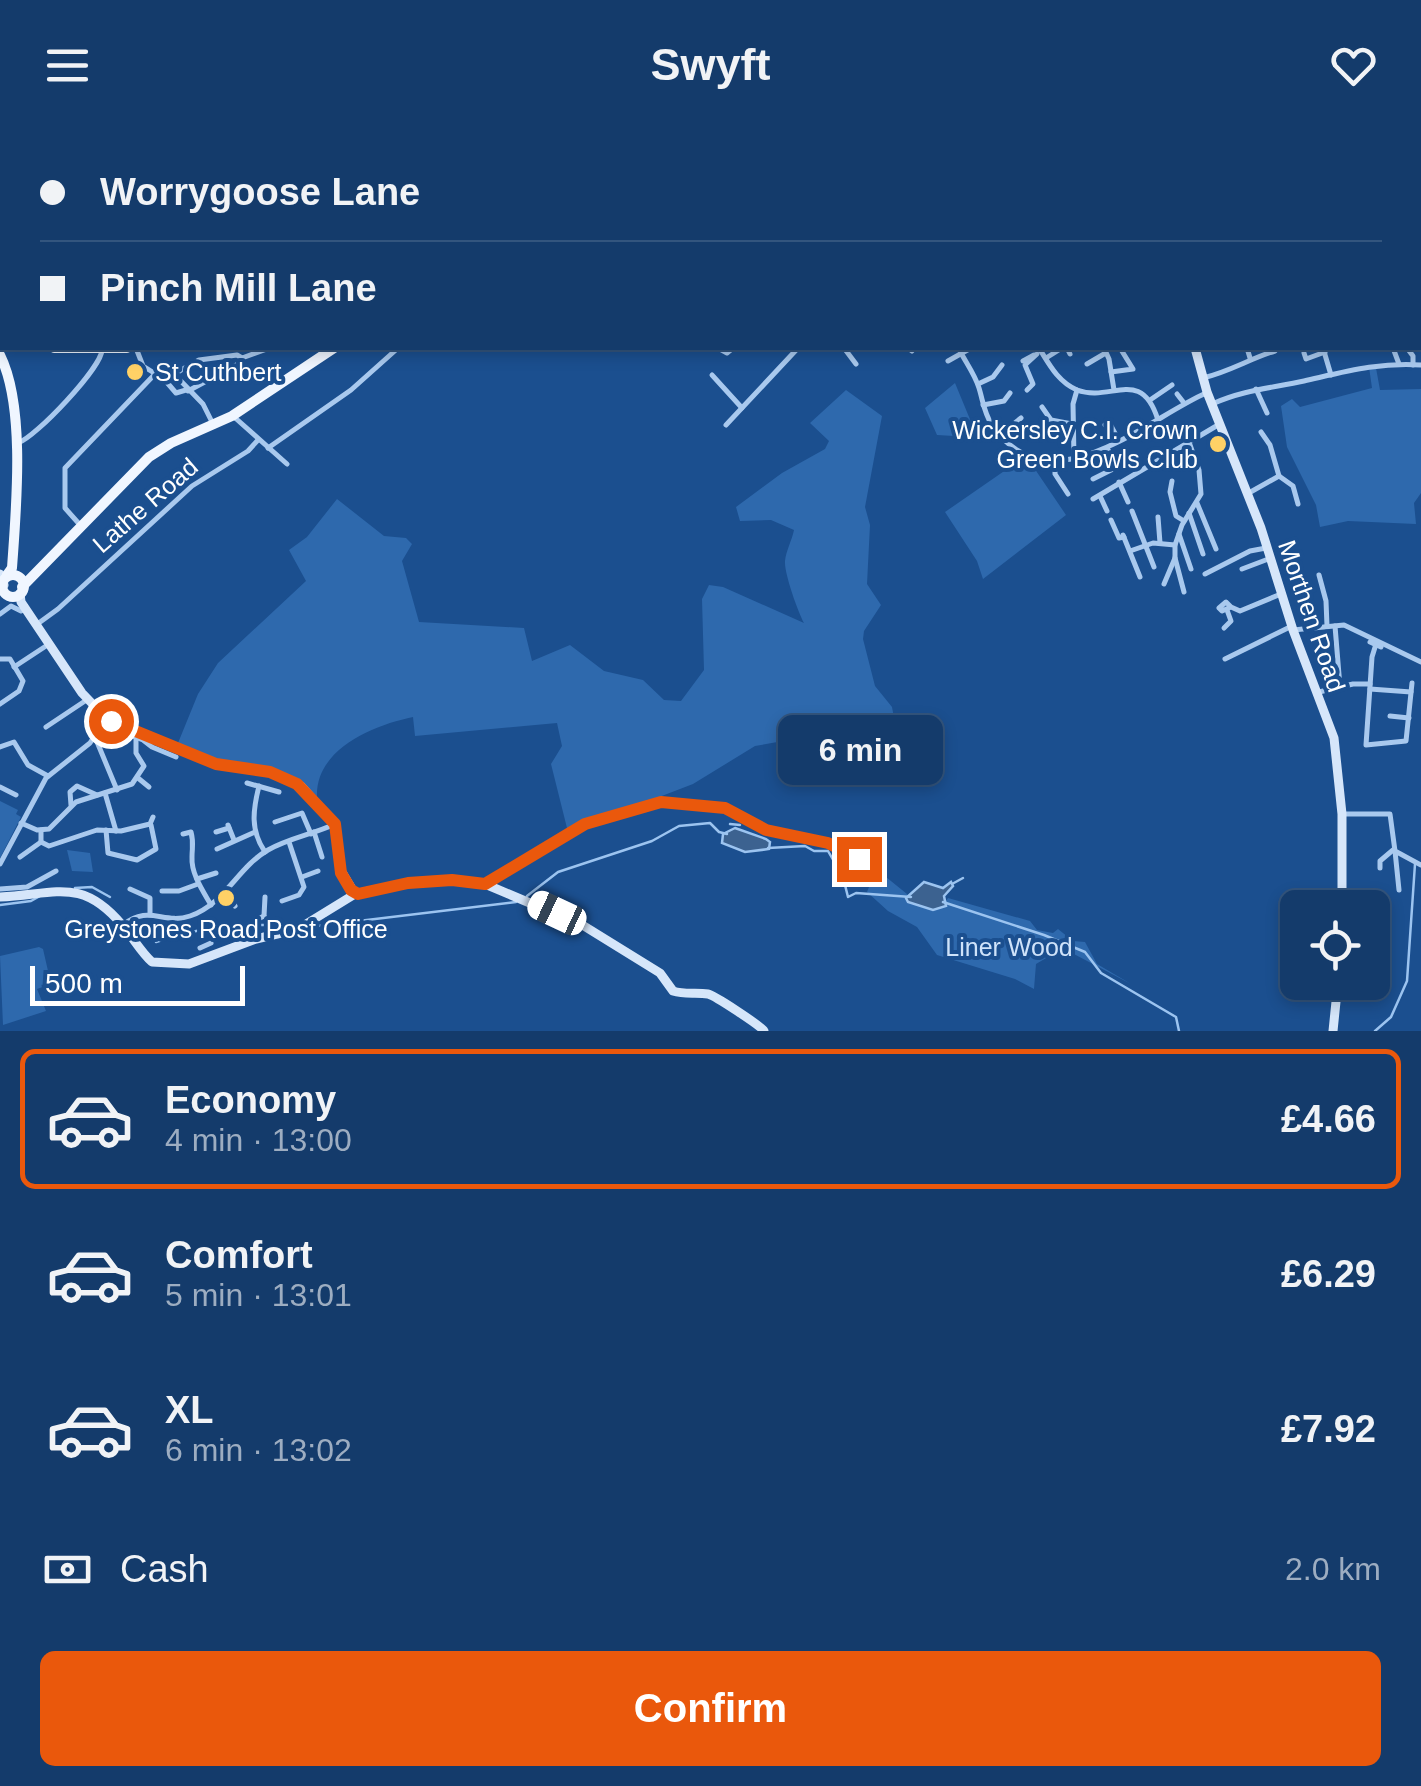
<!DOCTYPE html>
<html lang="en">
<head>
<meta charset="utf-8">
<style>
	:root { --surface:#143b6b; --page:#214673; --text:#f1f3f6; --muted:#9dadc1; --line:#33557e; --accent:#ea580c }
	body { margin:0; font-family:Arial,sans-serif; background:var(--page); color:var(--text); height:100vh; display:flex; flex-direction:column; font-size:38px; white-space:nowrap }
	* { box-sizing:border-box; margin:0 }
	p { font-size:32px; color:var(--muted) }
	.icon { flex:none; width:55px; height:55px; fill:none; stroke:currentColor; stroke-width:2; stroke-linecap:round; stroke-linejoin:round }
	.map { position:relative; height:901px; overflow:hidden }
	.side { display:flex; flex-direction:column; background:var(--surface); flex:1 }
	.side>* { flex:none }
	.guide { position:absolute; left:0px; top:0px; width:1422px; height:220px; box-shadow:0 5px 15px #0003,0 0 0 2px var(--line); display:grid; align-content:center; height:220px; padding:0 40px; background:var(--surface) }
	.buttons { position:absolute; left:1280px; top:760px; display:grid; gap:20px }
	.buttons a { display:grid; place-items:center; width:110px; height:110px; border-radius:15px; background:var(--surface); box-shadow:0 5px 15px #0003,0 0 0 2px var(--line); font-size:50px }
	.scale { position:absolute; left:30px; bottom:25px; width:215px; box-sizing:border-box; padding-left:10px; border:5px solid #fff; border-top:0; font-size:28px; line-height:35px; white-space:nowrap; color:#fff; -webkit-text-stroke:8px #1b4f8f; paint-order:stroke }
	.end { position:absolute; width:45px; height:45px; margin:-22px; border:12px solid #ea580c; background:#fff; box-shadow:0 0 0 5px #fff }
	.from { border-radius:50% }
	.bubble { position:absolute; height:70px; border-radius:15px; background:var(--surface); box-shadow:0 5px 15px #0003,0 0 0 2px var(--line); font-size:32px; font-weight:600; line-height:70px; text-align:center }
	.car { position:absolute; width:30px; height:60px; margin:-30px -15px; border-radius:12px; box-shadow:0 0 8px 2px #0007; background:linear-gradient(#fff 24%,#345 0 40%,#fff 0 76%,#345 0 86%,#fff 0) }
	.guide b { display:flex; align-items:center; gap:35px; height:95px; font-size:38px }
	.guide b+b { border-top:2px solid var(--line) }
	.guide i { width:25px; height:25px; background:var(--text) }
	ul { padding:18px 0 0; list-style:none }
	li { display:flex; align-items:center; gap:30px; height:140px; margin:0 20px 15px; padding:0 20px; border:5px solid transparent; border-radius:15px }
	li div { flex:1 }
	li b { display:block; font-size:38px }
	li em { font-style:normal; font-weight:600 }
	li.on { border-color:var(--accent) }
	li>.icon { width:90px; height:90px; stroke-width:1.5 }
	.pay { display:flex; align-items:center; gap:25px; height:110px; padding:0 40px; font-size:38px }
	.pay p { margin-inline-start:auto }
	.button { display:flex; gap:20px; margin-top:auto; padding:20px 40px }
	.button a { flex:1; height:115px; border-radius:15px; background:var(--accent); color:#fff; font-size:40px; font-weight:600; line-height:115px; text-align:center }
	header { display:flex; justify-content:space-between; align-items:center; height:130px; padding:0 40px; background:var(--surface); font-size:45px; font-weight:600 }
	.map>svg:first-child { display:block }
</style>
</head>
<body>
<header><svg class="icon" aria-label="menu" viewBox="0 0 24 24"><path d="M4 6h16M4 12h16M4 18h16"/></svg>Swyft<svg class="icon" aria-label="heart" viewBox="0 0 24 24"><path d="M12 20l-8-8c-3-5 5-10 8-4 3-6 11-1 8 4z"/></svg></header>
<div class="map">
<svg width="1421" height="901" viewBox="0 0 1421 901">
	<rect width="100%" height="100%" fill="#1b4f8f"/>
	<g fill="#2e69ad">
		<polygon points="510,0 816,0 817,2 510,2"/>
		<polygon points="1369,237 1376,238 1380,260 1421,259 1421,363 1414,373 1416,394 1348,391 1320,397 1316,375 1287,317 1281,276 1292,269 1300,277 1372,258"/>
		<polygon points="955,253 974,299 958,312 954,306 937,305 925,278"/>
		<path d="M846,260L882,286L865,377L870,395L867,454L881,475L864,501L863,509L875,556L892,577L899,615L876,657H873L867,584L825,589L822,604L755,616L693,654L568,702L551,634L562,616L557,593L415,606L413,587C374,595 315,619 317,667L297,651L216,632L178,613L198,564L218,533L306,451L289,420L307,407L337,369L384,406L406,408L412,414L402,431L419,492L524,498L532,531L570,515L604,541L643,550L664,570L681,571L704,540L702,469L709,455L723,457L804,493C798,482 784,443 785,431C786,421 792,410 794,400L771,390L740,391L736,377L782,343L825,319L829,311L810,293Z"/>
		<polygon points="1026,326 1066,385 983,449 977,431 945,382"/>
		<polygon points="0,671 18,680 16,684 21,687 0,728"/>
		<polygon points="67,720 90,723 93,742 72,741"/>
		<polygon points="873,747 880,750 886,747 907,764 911,772 943,775 948,768 1030,791 1037,800 1053,803 1058,799 1073,811 1085,812 1097,834 1131,854 1070,822 1053,824 1036,834 1034,859 1015,849 937,825 917,797 888,781 867,762"/>
		<polygon points="39,817 43,819 51,854 37,859 46,881 3,895 0,826"/>
	</g>
	<g fill="#3c6290" stroke="#9cc4f0" stroke-width="2.5">
		<polygon points="735,698 766,709 770,712 769,719 745,722 722,713 723,704"/>
		<polygon points="924,752 943,758 951,752 953,756 944,766 946,776 933,780 908,772 906,768"/>
	</g>
	<g fill="none" stroke-linecap="round" stroke-linejoin="round">
		<g stroke="#9cc4f0" stroke-width="2.5">
			<polyline points="246,0 254,2"/>
			<polyline points="730,694 740,695"/>
			<polyline points="768,718 805,716 814,721 828,721 843,747 848,767 856,763 911,767"/>
			<polyline points="952,754 963,748"/>
			<polyline points="75,758 92,757 110,767"/>
			<polyline points="527,766 558,742 652,711 679,696 710,693 719,702 727,704"/>
			<polyline points="943,772 1044,805 1085,822 1101,843 1176,887 1179,901"/>
			<polyline points="0,775 31,771 40,766"/>
			<polyline points="258,795 265,795 269,801"/>
			<path d="M133,800L156,805V812C187,802 216,795 249,794"/>
			<polyline points="302,801 317,796 516,772"/>
			<polyline points="1375,901 1391,887 1407,851 1415,734"/>
		</g>
		<g stroke="#a9c9ee" stroke-width="5">
			<polyline points="32,0 35,2"/>
			<polyline points="121,0 130,2"/>
			<polyline points="831,0 833,2"/>
			<polyline points="871,0 873,2"/>
			<polyline points="946,0 948,2"/>
			<polyline points="986,0 987,2"/>
			<polyline points="1249,0 1250,2"/>
			<polyline points="1323,0 1325,2"/>
			<polyline points="1351,0 1351,2"/>
			<polyline points="1414,0 1414,2"/>
			<polyline points="18,2 20,0"/>
			<polyline points="91,2 93,0"/>
			<polyline points="418,2 419,0"/>
			<polyline points="458,2 461,0"/>
			<polyline points="937,2 940,0"/>
			<polyline points="1312,2 1314,0"/>
			<polyline points="1420,19 1421,19"/>
			<polyline points="0,22 2,20"/>
			<polyline points="0,80 2,77"/>
			<polyline points="0,140 2,138"/>
			<polyline points="0,193 2,192"/>
			<polyline points="136,218 143,236 162,248 176,246 203,274 214,296"/>
			<polyline points="718,218 727,223 733,218"/>
			<polyline points="844,218 856,234"/>
			<polyline points="908,218 912,221"/>
			<path d="M1039,218C1049,234 1058,252 1077,260C1111,273 1141,236 1158,290"/>
			<polyline points="1067,218 1070,224"/>
			<polyline points="1104,218 1109,229 1114,260"/>
			<polyline points="1247,218 1250,228"/>
			<polyline points="1323,218 1331,245"/>
			<polyline points="1393,218 1399,234"/>
			<polyline points="1407,218 1413,226 1413,235"/>
			<polyline points="1231,219 1237,218"/>
			<path d="M961,223C967,234 975,245 979,258C983,271 984,283 992,295C1050,380 1145,290 1206,263"/>
			<polyline points="1304,223 1306,229 1325,222"/>
			<polyline points="1046,228 1062,218"/>
			<polyline points="948,231 971,218"/>
			<polyline points="1023,231 1034,225"/>
			<polyline points="1087,234 1104,224"/>
			<polyline points="1111,242 1133,239 1120,218"/>
			<polyline points="174,244 199,230 237,225 242,228"/>
			<polyline points="712,245 742,278"/>
			<path d="M1203,248C1229,242 1249,229 1275,221"/>
			<polyline points="164,249 176,263 186,260"/>
			<polyline points="978,254 993,247 1002,235"/>
			<polyline points="1256,259 1267,283"/>
			<polyline points="1027,260 1033,254 1025,235 1037,224"/>
			<polyline points="188,261 240,233 242,228 267,219"/>
			<polyline points="1177,264 1184,273"/>
			<polyline points="1150,270 1172,255"/>
			<path d="M1212,274C1243,260 1272,258 1304,251C1344,242 1379,232 1421,235"/>
			<polyline points="983,275 1004,271 1010,263"/>
			<polyline points="1042,277 1051,290 1072,294"/>
			<polyline points="233,286 287,334"/>
			<polyline points="726,295 798,218"/>
			<polyline points="1105,295 1110,294 1119,311"/>
			<polyline points="1046,302 1051,290"/>
			<polyline points="1000,305 1021,288"/>
			<path d="M18,313C36,307 101,238 102,220"/>
			<polyline points="268,318 351,260 398,218"/>
			<polyline points="1107,318 1117,337"/>
			<polyline points="1074,329 1073,274 1077,260"/>
			<polyline points="1055,330 1055,344 1068,364"/>
			<polyline points="1279,346 1293,356 1298,374"/>
			<polyline points="1093,349 1117,337"/>
			<polyline points="1172,351 1170,362 1176,386 1184,391"/>
			<polyline points="1119,352 1128,372"/>
			<polyline points="1247,364 1279,346 1270,315 1261,302"/>
			<polyline points="1100,366 1107,381"/>
			<polyline points="1093,369 1218,295"/>
			<polyline points="1197,373 1216,419"/>
			<polyline points="1132,381 1154,437"/>
			<polyline points="1189,383 1203,424"/>
			<polyline points="1158,387 1160,413"/>
			<polyline points="1111,390 1119,408 1124,407"/>
			<polyline points="81,396 65,378 65,338 155,244"/>
			<polyline points="1179,404 1191,439"/>
			<polyline points="1123,405 1140,447"/>
			<polyline points="1130,421 1153,413 1175,415"/>
			<polyline points="1175,428 1184,462"/>
			<polyline points="1242,439 1271,428"/>
			<polyline points="1205,444 1250,421 1266,418"/>
			<polyline points="1319,445 1326,471 1327,496"/>
			<polyline points="1164,454 1175,428 1175,415 1182,395 1201,364 1199,340 1189,312"/>
			<polyline points="1231,477 1226,472 1219,478 1222,481 1231,477 1240,481 1281,464"/>
			<polyline points="0,484 11,476 21,481 25,479"/>
			<polyline points="36,495 58,479 192,356 248,321 258,310"/>
			<polyline points="1335,496 1340,557"/>
			<polyline points="1224,498 1231,491 1227,480"/>
			<polyline points="1293,500 1344,495 1421,532"/>
			<polyline points="1370,512 1381,517"/>
			<polyline points="1376,514 1372,527 1366,615 1406,611 1412,553"/>
			<polyline points="0,529 10,529 23,551 19,561 0,574"/>
			<polyline points="1225,529 1292,496"/>
			<polyline points="14,537 49,514"/>
			<polyline points="1370,559 1411,562"/>
			<polyline points="1319,562 1353,554 1370,554"/>
			<polyline points="1390,586 1409,588"/>
			<polyline points="103,595 143,610 152,617 176,627"/>
			<polyline points="46,597 88,569"/>
			<polyline points="95,607 117,660"/>
			<polyline points="0,617 14,612 28,635 48,646"/>
			<polyline points="138,648 149,657"/>
			<polyline points="247,653 279,662"/>
			<path d="M259,656C253,680 250,700 265,722"/>
			<polyline points="0,657 16,665"/>
			<polyline points="105,663 116,701"/>
			<polyline points="71,675 70,662 77,656 97,665"/>
			<polyline points="1342,684 1390,684 1395,721 1421,735"/>
			<polyline points="275,692 302,683 311,704"/>
			<polyline points="21,693 37,700 49,699 76,672 132,654 144,636 136,623 136,610"/>
			<polyline points="228,695 234,710"/>
			<polyline points="41,700 41,712 49,716 97,700 121,701 150,694 153,687"/>
			<polyline points="106,700 108,723 137,730 156,719 151,695"/>
			<polyline points="216,702 229,698"/>
			<polyline points="314,702 322,727"/>
			<path d="M183,704L191,702C194,713 192,717 192,727C191,744 203,761 211,775"/>
			<polyline points="217,719 255,702"/>
			<polyline points="1395,721 1399,760"/>
			<polyline points="20,727 41,712"/>
			<polyline points="0,734 46,648 90,613 106,588"/>
			<polyline points="1380,738 1380,731 1393,720"/>
			<polyline points="302,747 318,741"/>
			<polyline points="197,749 216,743"/>
			<polyline points="485,754 585,694 646,674 661,672 725,678 766,701 816,709 859,729"/>
			<polyline points="0,759 27,757 56,741"/>
			<polyline points="130,759 150,768 150,784"/>
			<polyline points="162,761 179,761 198,754"/>
			<polyline points="226,763 235,776"/>
			<polyline points="282,771 299,765 304,757 289,712"/>
			<polyline points="264,786 265,767"/>
			<path d="M123,795C149,774 163,795 190,786C225,774 238,737 268,720C289,708 314,704 335,694"/>
			<polyline points="231,800 253,799"/>
			<polyline points="256,809 254,791 264,786"/>
			<polyline points="200,818 211,813"/>
		</g>
		<g stroke="#d6e6fa" stroke-width="9">
			<polyline points="1109,0 1111,2"/>
			<polyline points="296,2 296,0"/>
			<polyline points="1195,218 1207,262 1261,398 1293,500 1334,608 1342,684 1342,778"/>
			<polyline points="0,444 4,455"/>
			<polyline points="20,463 21,472 82,563 106,588 216,634 270,642 301,656 335,694 340,739 355,764"/>
			<path d="M355,764L407,753L453,750L485,754L584,796L660,843L673,861C685,865 696,862 708,864C714,865 761,896 764,901"/>
			<path d="M0,767C54,765 81,746 122,795C133,807 140,821 152,832L189,834L256,809L298,799L355,764"/>
			<polyline points="1333,901 1338,852"/>
		</g>
		<g stroke="#f0f6ff" stroke-width="10">
			<polyline points="1420,29 1421,29"/>
			<polyline points="0,203 2,205"/>
			<polyline points="54,218 127,218"/>
			<path d="M0,225C26,277 16,380 12,438L7,445"/>
			<circle cx="13" cy="456" r="11"/>
			<polyline points="22,457 149,327 171,313 232,286 334,218"/>
		</g>
	</g>
	<g fill="none" stroke-linecap="round" stroke-linejoin="round">
		<polyline stroke="#ea580c" stroke-width="12" points="111,591 216,634 270,642 297,654 335,694 341,743 351,760 358,764 408,753 452,750 485,754 585,694 661,672 725,678 766,700 828,713 859,729"/>
	</g>
	<g fill="#ffd166" stroke="#1b4f8f" stroke-width="4">
		<circle cx="135" cy="242" r="10"/>
		<circle cx="1218" cy="314" r="10"/>
		<circle cx="226" cy="768" r="10"/>
	</g>
	<g text-anchor="middle" dominant-baseline="central" stroke-width="8" stroke-linejoin="round" paint-order="stroke">
		<g font-size="25" fill="#fff" stroke="#1b4f8f" text-anchor="start">
			<text x="155" y="242">St Cuthbert</text>
			<text x="1198" y="300" text-anchor="end">Wickersley C.I. Crown<tspan x="1198" dy="29">Green Bowls Club</tspan></text>
			<text x="226" y="799" text-anchor="middle">Greystones Road Post Office</text>
		</g>
		<g font-size="25" fill="#fff" stroke="#1b4f8f">
			<text transform="translate(145 375) rotate(-41)">Lathe Road</text>
			<text transform="translate(1312 486) rotate(71)">Morthen Road</text>
		</g>
		<g font-size="25" fill="#cfe3fa" stroke="#1b4f8f">
			<text x="1009" y="817">Liner Wood</text>
		</g>
	</g>
</svg>
<div class="buttons">
<a><svg class="icon" aria-label="locate" viewBox="0 0 24 24"><circle cx="12" cy="12" r="6"/><path d="M12 2v4M12 18v4M2 12h4M18 12h4"/></svg></a>
</div>
<div class="scale">500 m</div>
<i class="end from" style="left:111px;top:591px"></i>
<i class="end" style="left:859px;top:729px"></i>
<div class="bubble" style="left:778px;top:585px;width:165px">6 min</div>
<i class="car" style="left:557px;top:783px;rotate:295deg"></i>
<div class="guide">
<b><i class="from"></i>Worrygoose Lane</b>
<b><i></i>Pinch Mill Lane</b>
</div>
</div>
<section class="side">
<ul>
<li class="on"><svg class="icon" aria-label="car" viewBox="0 0 24 24"><path d="M5 17H2v-5l4-1 3-4h7l3 4 3 1v5h-3M9 17h6M6 11h13"/><circle cx="7" cy="17" r="2"/><circle cx="17" cy="17" r="2"/></svg><div><b>Economy</b><p>4 min · 13:00</p></div><em>£4.66</em></li>
<li><svg class="icon" aria-label="car" viewBox="0 0 24 24"><path d="M5 17H2v-5l4-1 3-4h7l3 4 3 1v5h-3M9 17h6M6 11h13"/><circle cx="7" cy="17" r="2"/><circle cx="17" cy="17" r="2"/></svg><div><b>Comfort</b><p>5 min · 13:01</p></div><em>£6.29</em></li>
<li><svg class="icon" aria-label="car" viewBox="0 0 24 24"><path d="M5 17H2v-5l4-1 3-4h7l3 4 3 1v5h-3M9 17h6M6 11h13"/><circle cx="7" cy="17" r="2"/><circle cx="17" cy="17" r="2"/></svg><div><b>XL</b><p>6 min · 13:02</p></div><em>£7.92</em></li>
</ul>
<div class="pay"><svg class="icon" aria-label="cash" viewBox="0 0 24 24"><path d="M3 7h18v10H3z"/><circle cx="12" cy="12" r="2"/></svg>Cash<p>2.0 km</p></div>
<div class="button"><a>Confirm</a></div>
</section>
</body>
</html>
